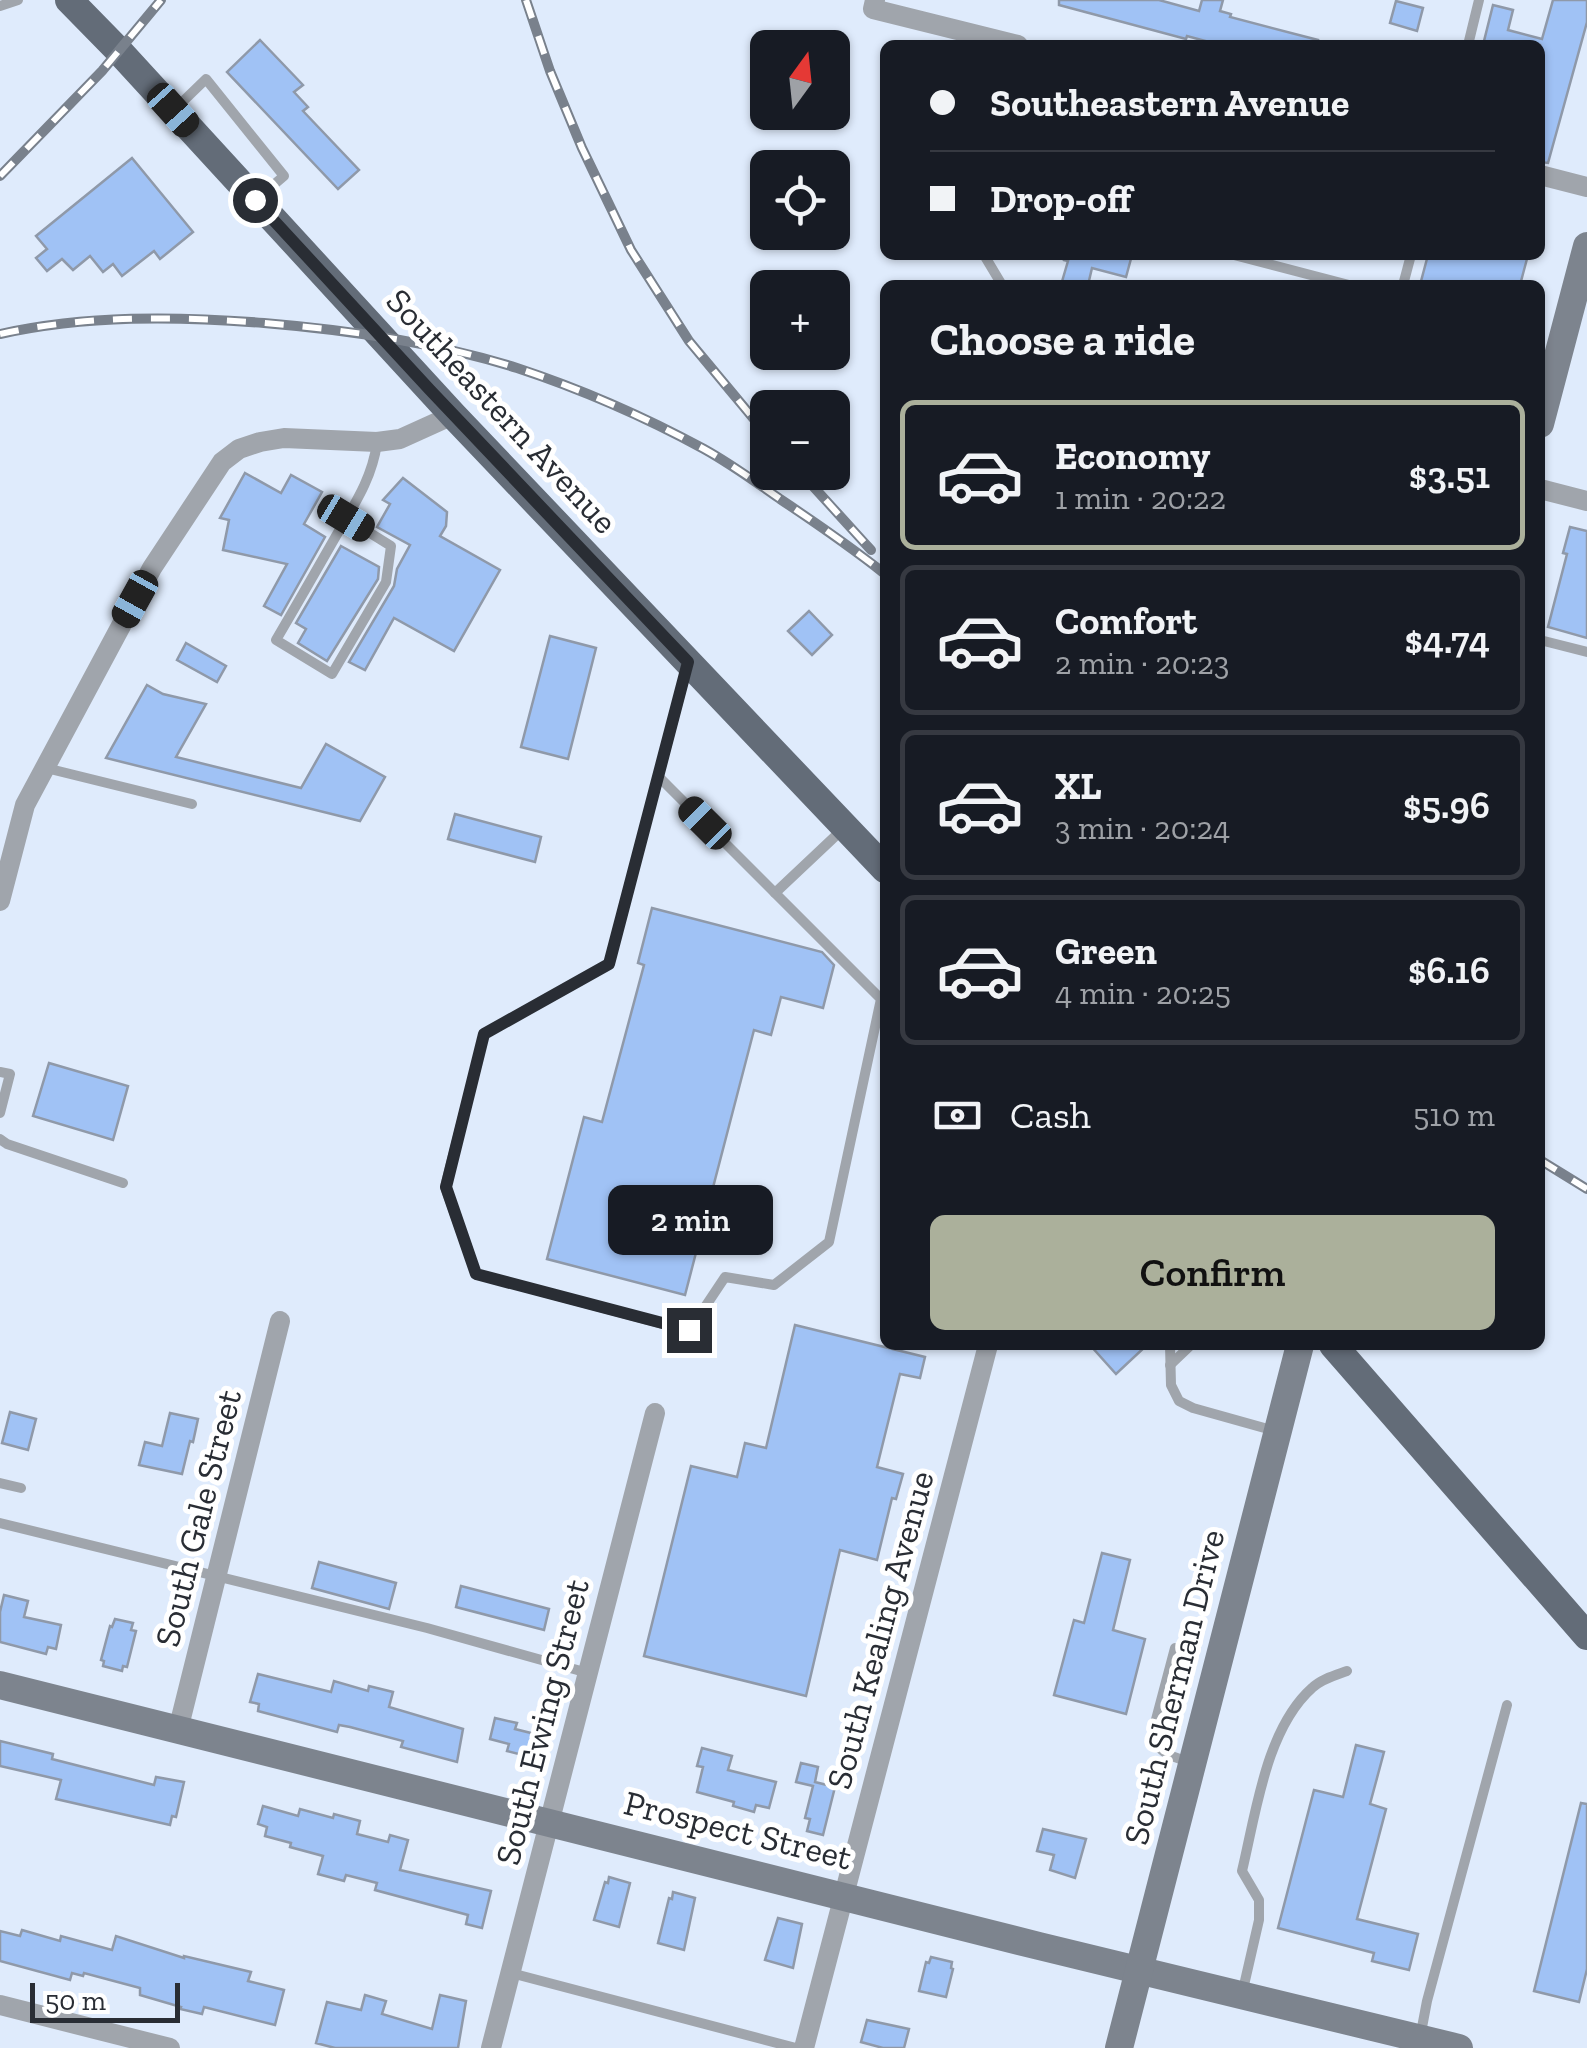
<!DOCTYPE html>
<html lang="en">
<head>
<meta charset="utf-8">
<style>
	:root { --surface:#171b24; --page:#242831; --text:#f1f3f6; --muted:#9ea1a6; --line:#363941; --accent:#abb09b }
	body { margin:0; font-family:"Zilla Slab",serif; background:var(--page); color:var(--text); height:100vh; display:flex; flex-direction:column; font-size:38px; white-space:nowrap }
	* { box-sizing:border-box; margin:0 }
	p { font-size:32px; color:var(--muted) }
	.icon { flex:none; width:55px; height:55px; fill:none; stroke:currentColor; stroke-width:2; stroke-linecap:round; stroke-linejoin:round }
	.map { position:relative; flex:1; overflow:hidden }
	.sheet { position:absolute; left:880px; top:280px; width:665px; height:1070px; display:flex; flex-direction:column; background:var(--surface); border-radius:15px; box-shadow:0 2px 8px #0004 }
	.sheet>* { flex:none }
	.banner { position:absolute; left:880px; top:40px; width:665px; height:220px; border-radius:15px; box-shadow:0 2px 8px #0004; display:grid; align-content:center; height:220px; padding:0 50px; background:var(--surface) }
	.needle { width:65px; rotate:15deg }
	.fabs { position:absolute; left:750px; top:30px; display:grid; gap:20px }
	.fabs a { display:grid; place-items:center; width:100px; height:100px; border-radius:15px; background:var(--surface); box-shadow:0 2px 8px #0004; font-size:50px }
	.scale { position:absolute; left:30px; bottom:25px; width:150px; box-sizing:border-box; padding-left:10px; border:5px solid #292d34; border-top:0; font-size:28px; line-height:35px; white-space:nowrap; color:#292d34; -webkit-text-stroke:8px #fff; paint-order:stroke }
	.end { position:absolute; width:45px; height:45px; margin:-22px; border:12px solid #292d34; background:#fff; box-shadow:0 0 0 5px #fff }
	.from { border-radius:50% }
	.bubble { position:absolute; height:70px; border-radius:15px; background:var(--surface); box-shadow:0 2px 8px #0004; font-size:32px; font-weight:600; line-height:70px; text-align:center }
	.car { position:absolute; width:30px; height:60px; margin:-30px -15px; border-radius:12px; box-shadow:0 0 8px 2px #0007; background:linear-gradient(#222 24%,#8ab4d8 0 40%,#222 0 76%,#8ab4d8 0 86%,#222 0) }
	.banner b { display:flex; align-items:center; gap:35px; height:95px; font-size:38px }
	.banner b+b { border-top:2px solid var(--line) }
	.banner i { width:25px; height:25px; background:var(--text) }
	ul { padding:0; list-style:none }
	li { display:flex; align-items:center; gap:30px; height:150px; margin:0 20px 15px; padding:0 30px; border:5px solid var(--line); border-radius:15px }
	li div { flex:1 }
	li b { display:block; font-size:38px }
	li em { font-style:normal; font-weight:600 }
	li.selected { border-color:var(--accent) }
	li>.icon { width:90px; height:90px; stroke-width:1.5 }
	h2 { padding:0 50px; font-size:45px; line-height:120px }
	.pay { display:flex; align-items:center; gap:25px; height:110px; padding:0 50px; font-size:38px }
	.pay p { margin-inline-start:auto }
	.action { display:flex; gap:20px; margin-top:auto; padding:20px 50px }
	.action a { flex:1; height:115px; border-radius:15px; background:var(--accent); color:#111; font-size:40px; font-weight:600; line-height:115px; text-align:center }
	.map>svg:first-child { display:block }
</style>
</head>
<body>
<div class="map">
<svg width="1587" height="2048" viewBox="0 0 1587 2048">
	<rect width="100%" height="100%" fill="#dfebfc"/>
	<g fill="#a0c2f5" stroke="#8f99a9" stroke-width="2.5">
		<polygon points="1059,0 1159,0 1199,11 1202,0 1223,0 1220,11 1231,14 1230,17 1318,40 1317,45 1220,45 1187,36 1186,39 1059,5"/>
		<polygon points="1553,0 1587,0 1587,22 1548,163 1540,162 1540,45 1483,45 1493,5 1513,10 1508,30 1542,39"/>
		<polygon points="1396,1 1423,8 1417,31 1390,23"/>
		<polygon points="260,40 303,85 294,92 308,107 303,111 359,170 338,189 227,72"/>
		<polygon points="132,158 193,232 160,259 154,251 122,276 113,264 103,272 90,256 73,270 62,259 47,271 36,258 47,249 36,236"/>
		<polygon points="1065,255 1132,255 1126,277 1092,268 1088,285 1061,285 1068,261 1064,260"/>
		<polygon points="1428,255 1528,255 1520,285 1420,285"/>
		<polygon points="245,473 281,493 291,475 322,492 304,524 325,537 281,615 264,606 287,564 223,550 229,520 220,518"/>
		<polygon points="403,478 447,512 446,526 440,536 500,570 454,651 394,618 365,670 349,662 394,586 397,569 410,545 377,527 390,504 383,500"/>
		<polygon points="1570,527 1587,531 1587,638 1548,627 1567,554 1563,553"/>
		<polygon points="341,546 379,567 378,579 327,661 298,643 306,629 296,623"/>
		<polygon points="809,611 832,635 812,655 788,631"/>
		<polygon points="550,636 596,648 568,759 521,747"/>
		<polygon points="186,643 226,666 217,682 177,660"/>
		<polygon points="147,685 163,694 206,704 176,757 301,788 326,744 385,777 360,821 106,758"/>
		<polygon points="455,814 541,837 535,862 448,839"/>
		<polygon points="652,908 822,952 834,965 823,1008 781,997 771,1035 754,1030 685,1295 547,1259 584,1117 602,1122 644,965 638,963"/>
		<polygon points="49,1063 128,1086 113,1140 33,1116"/>
		<polygon points="795,1325 925,1357 920,1378 900,1374 877,1467 903,1474 896,1499 892,1498 877,1560 840,1550 806,1696 644,1656 691,1466 737,1477 745,1443 766,1448"/>
		<polygon points="1090,1345 1147,1345 1116,1374"/>
		<polygon points="10,1412 36,1419 28,1450 2,1443"/>
		<polygon points="170,1413 198,1419 193,1442 190,1441 182,1474 139,1465 145,1442 162,1446"/>
		<polygon points="1102,1553 1130,1560 1113,1630 1145,1639 1126,1714 1054,1695 1074,1620 1084,1623"/>
		<polygon points="319,1562 396,1583 389,1609 312,1588"/>
		<polygon points="461,1586 549,1609 544,1630 456,1607"/>
		<polygon points="4,1595 28,1601 24,1617 61,1625 56,1649 48,1647 46,1654 0,1642 0,1612"/>
		<polygon points="115,1619 133,1623 131,1630 136,1631 127,1667 123,1666 122,1671 103,1666 104,1661 101,1660 110,1626 112,1627"/>
		<polygon points="258,1674 331,1692 334,1681 368,1691 369,1686 393,1692 389,1707 463,1729 457,1762 401,1747 403,1741 350,1727 339,1725 337,1732 258,1711 259,1704 250,1702"/>
		<polygon points="495,1718 517,1723 515,1729 539,1735 534,1758 507,1751 509,1744 490,1739"/>
		<polygon points="0,1741 53,1754 52,1759 154,1785 156,1777 184,1782 176,1817 172,1816 170,1825 56,1799 61,1780 0,1766"/>
		<polygon points="1356,1745 1384,1752 1370,1804 1386,1809 1357,1919 1418,1934 1409,1970 1372,1961 1374,1953 1278,1928 1314,1790 1343,1797"/>
		<polygon points="702,1748 732,1756 728,1770 776,1782 769,1808 756,1805 754,1812 733,1806 734,1802 697,1792 703,1767 697,1766"/>
		<polygon points="801,1763 818,1767 815,1782 835,1787 823,1835 807,1831 810,1819 805,1818 813,1786 796,1782"/>
		<polygon points="1581,1803 1587,1804 1587,1969 1579,2002 1534,1991"/>
		<polygon points="263,1806 298,1816 300,1809 333,1818 334,1814 360,1821 357,1834 388,1842 390,1835 408,1840 400,1870 491,1891 482,1928 466,1924 468,1915 375,1890 377,1883 346,1875 344,1881 318,1874 323,1856 290,1847 291,1843 265,1836 267,1827 258,1824"/>
		<polygon points="1043,1829 1086,1839 1075,1878 1050,1870 1054,1855 1037,1851"/>
		<polygon points="609,1877 630,1883 619,1927 594,1920 605,1882 608,1883"/>
		<polygon points="673,1892 695,1898 684,1950 658,1943 669,1898 672,1899"/>
		<polygon points="778,1918 802,1924 793,1968 765,1960"/>
		<polygon points="22,1930 60,1941 61,1936 112,1950 116,1936 184,1958 184,1956 251,1972 248,1981 284,1990 275,2025 204,2007 202,2014 180,2009 181,2007 140,1995 140,1988 84,1973 83,1976 72,1973 70,1980 0,1961 0,1931 20,1936"/>
		<polygon points="931,1957 952,1962 951,1968 953,1969 946,1997 919,1991 926,1962 929,1963"/>
		<polygon points="365,1995 386,2001 382,2014 432,2029 440,1995 466,2001 458,2048 335,2048 316,2043 327,2002 361,2010"/>
		<polygon points="867,2020 909,2029 904,2048 883,2048 861,2042"/>
	</g>
	<g fill="none" stroke-linecap="round" stroke-linejoin="round">
		<g stroke="#a0a5ac" stroke-width="10">
			<polyline points="0,6 18,0"/>
			<polyline points="1468,45 1479,0"/>
			<polyline points="174,110 206,79 284,176 258,198"/>
			<polyline points="984,255 1002,285"/>
			<polyline points="1234,255 1349,285"/>
			<polyline points="1403,285 1411,255"/>
			<path d="M346,518L391,546L386,582L332,674L276,640C296,606 316,571 336,536C354,505 372,479 377,443"/>
			<polyline points="1540,640 1587,652"/>
			<polyline points="687,668 609,964 484,1034 445,1187 476,1274 689,1331 725,1277 774,1285 829,1242 881,999 775,893 845,827"/>
			<polyline points="46,768 192,804"/>
			<polyline points="658,776 775,893"/>
			<polyline points="0,1072 10,1074 0,1113"/>
			<polyline points="0,1139 7,1144 123,1183"/>
			<polyline points="1170,1345 1171,1385 1179,1401 1193,1408 1275,1431"/>
			<polyline points="1170,1365 1191,1345"/>
			<polyline points="0,1483 21,1488"/>
			<polyline points="0,1523 427,1628 588,1673"/>
			<path d="M1175,1648L1154,1727C1154,1752 1168,1756 1190,1762"/>
			<polyline points="511,1973 796,2048"/>
			<path d="M1242,1994L1259,1920V1900L1242,1871C1256,1813 1266,1729 1312,1688C1321,1679 1336,1675 1347,1671"/>
			<polyline points="1420,2038 1427,2001 1507,1705"/>
		</g>
		<g stroke="#a0a5ac" stroke-width="20">
			<polyline points="875,0 873,9 1018,45"/>
			<polyline points="1540,175 1587,187"/>
			<polyline points="1540,489 1587,501"/>
			<polyline points="0,901 25,805 152,568 222,462 239,449 260,442 284,438 377,442 400,439 453,415"/>
			<polyline points="178,1730 280,1321"/>
			<polyline points="0,2005 170,2048"/>
			<polyline points="491,2048 655,1413"/>
			<polyline points="804,2048 988,1345"/>
		</g>
		<g stroke="#7d848e" stroke-width="28">
			<polyline points="1540,424 1587,246"/>
			<polyline points="0,1685 1039,1946 1459,2048"/>
			<polyline points="1119,2048 1300,1345"/>
		</g>
		<g stroke="#636c78" stroke-width="28">
			<polyline points="69,0 118,50 453,415 885,869"/>
			<polyline points="1333,1345 1587,1636"/>
		</g>
		<g stroke="#79818c" stroke-width="10">
			<g id="rail">
				<polyline points="526,0 550,71 582,148 631,250 689,341 768,436"/>
				<polyline points="0,176 102,71 161,0"/>
				<path d="M0,334C86,315 176,316 264,323C349,330 435,342 517,368C581,389 645,417 704,449C731,464 756,482 780,499C816,523 851,547 885,574"/>
				<polyline points="800,472 871,550"/>
				<polyline points="1540,1160 1587,1189"/>
			</g>
		</g>
		<use href="#rail" stroke="#fff" stroke-width="6" stroke-dasharray="19" stroke-linecap="butt"/>
	</g>
	<g fill="none" stroke-linecap="round" stroke-linejoin="round">
		<polyline stroke="#292d34" stroke-width="12" points="255,200 430,390 688,662 609,964 484,1034 446,1187 476,1274 689,1330"/>
	</g>
	<g text-anchor="middle" dominant-baseline="central" stroke-width="10" stroke-linejoin="round" paint-order="stroke">
		<g font-size="35" fill="#292d34" stroke="#fff">
			<text transform="translate(502 411) rotate(47)">Southeastern Avenue</text>
			<text transform="translate(198 1518) rotate(-76)">South Gale Street</text>
			<text transform="translate(880 1630) rotate(-75)">South Kealing Avenue</text>
			<text transform="translate(1174 1687) rotate(-76)">South Sherman Drive</text>
			<text transform="translate(542 1722) rotate(-76)">South Ewing Street</text>
			<text transform="translate(738 1830) rotate(14)">Prospect Street</text>
		</g>
	</g>
</svg>
<div class="fabs">
<a><svg class="needle" viewBox="-14 -14 28 28"><path d="M0-13l5 13h-10z" fill="#e53935"/><path d="M0 13l5-13h-10z" fill="#9ea1a6"/></svg></a>
<a><svg class="icon" aria-label="locate" viewBox="0 0 24 24"><circle cx="12" cy="12" r="6"/><path d="M12 2v4M12 18v4M2 12h4M18 12h4"/></svg></a>
<a>+</a>
<a>−</a>
</div>
<div class="scale">50 m</div>
<i class="end from" style="left:255px;top:200px"></i>
<i class="end" style="left:689px;top:1330px"></i>
<div class="bubble" style="left:608px;top:1185px;width:165px">2 min</div>
<i class="car" style="left:173px;top:110px;rotate:138deg"></i>
<i class="car" style="left:346px;top:518px;rotate:121deg"></i>
<i class="car" style="left:135px;top:599px;rotate:209deg"></i>
<i class="car" style="left:705px;top:823px;rotate:315deg"></i>
<div class="banner">
<b><i class="from"></i>Southeastern Avenue</b>
<b><i></i>Drop-off</b>
</div>
<section class="sheet">
<h2>Choose a ride</h2>
<ul>
<li class="selected"><svg class="icon" aria-label="car" viewBox="0 0 24 24"><path d="M5 17H2v-5l4-1 3-4h7l3 4 3 1v5h-3M9 17h6M6 11h13"/><circle cx="7" cy="17" r="2"/><circle cx="17" cy="17" r="2"/></svg><div><b>Economy</b><p>1 min · 20:22</p></div><em>$3.51</em></li>
<li><svg class="icon" aria-label="car" viewBox="0 0 24 24"><path d="M5 17H2v-5l4-1 3-4h7l3 4 3 1v5h-3M9 17h6M6 11h13"/><circle cx="7" cy="17" r="2"/><circle cx="17" cy="17" r="2"/></svg><div><b>Comfort</b><p>2 min · 20:23</p></div><em>$4.74</em></li>
<li><svg class="icon" aria-label="car" viewBox="0 0 24 24"><path d="M5 17H2v-5l4-1 3-4h7l3 4 3 1v5h-3M9 17h6M6 11h13"/><circle cx="7" cy="17" r="2"/><circle cx="17" cy="17" r="2"/></svg><div><b>XL</b><p>3 min · 20:24</p></div><em>$5.96</em></li>
<li><svg class="icon" aria-label="car" viewBox="0 0 24 24"><path d="M5 17H2v-5l4-1 3-4h7l3 4 3 1v5h-3M9 17h6M6 11h13"/><circle cx="7" cy="17" r="2"/><circle cx="17" cy="17" r="2"/></svg><div><b>Green</b><p>4 min · 20:25</p></div><em>$6.16</em></li>
</ul>
<div class="pay"><svg class="icon" aria-label="cash" viewBox="0 0 24 24"><path d="M3 7h18v10H3z"/><circle cx="12" cy="12" r="2"/></svg>Cash<p>510 m</p></div>
<div class="action"><a>Confirm</a></div>
</section>
</div>
</body>
</html>
